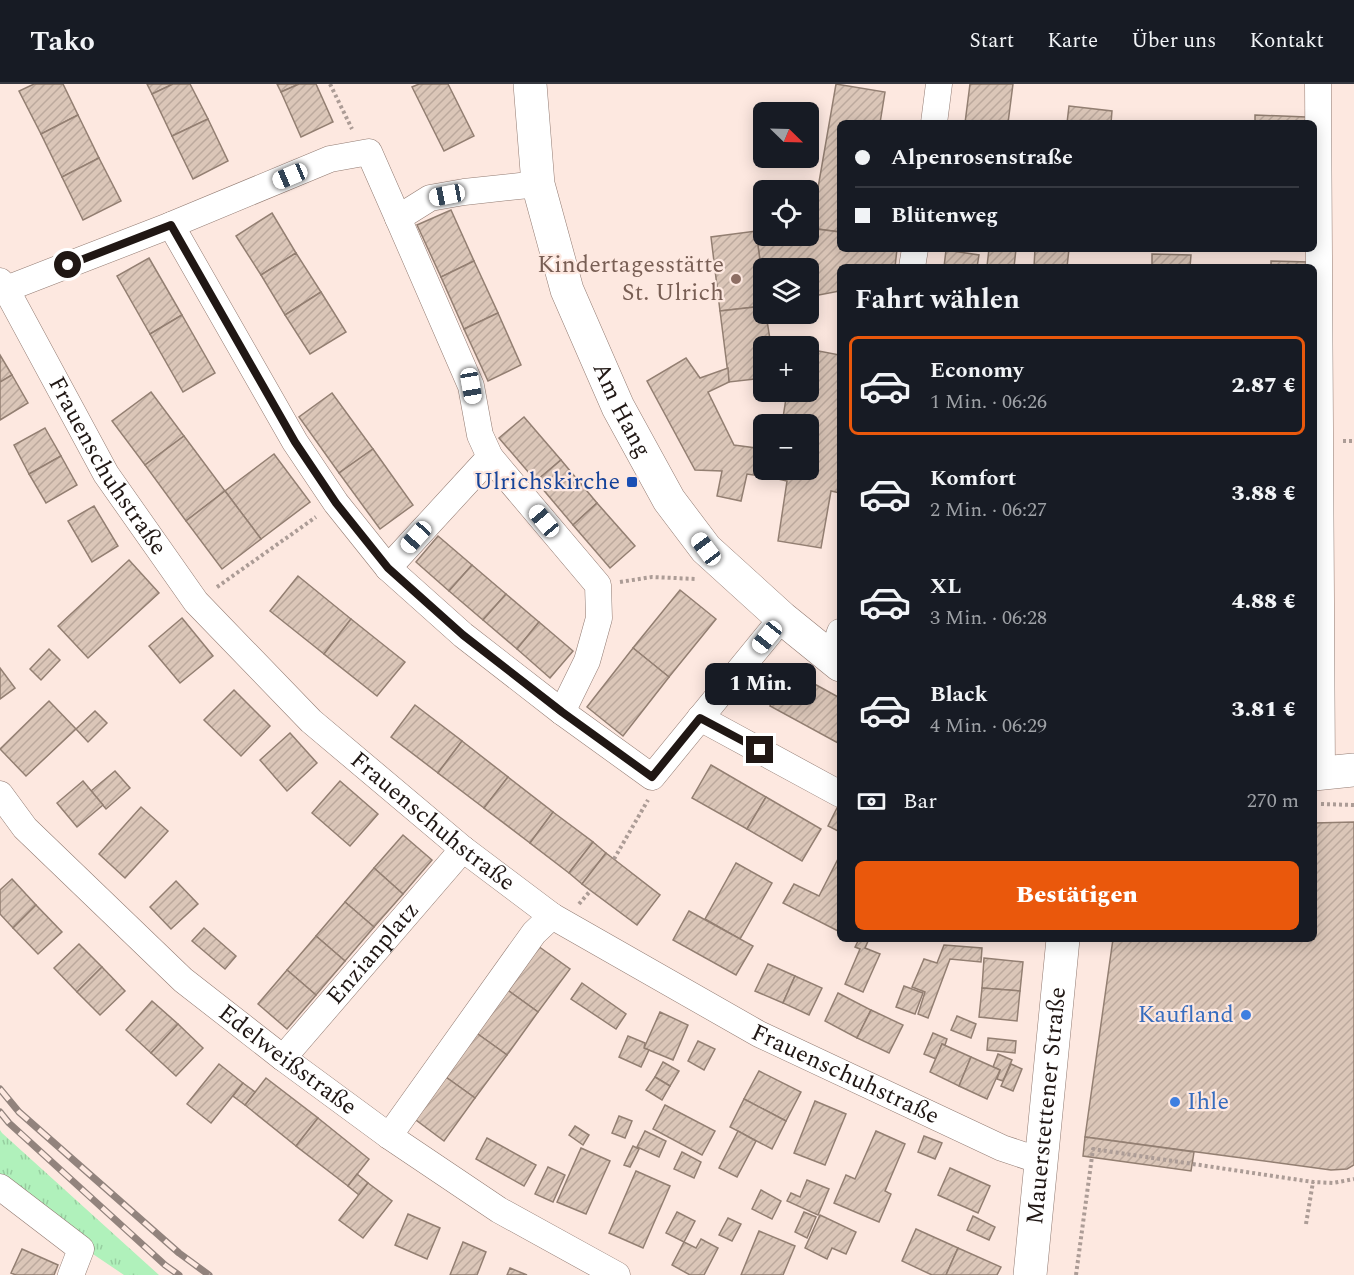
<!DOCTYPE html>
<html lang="de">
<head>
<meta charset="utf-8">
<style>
	:root { --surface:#171b24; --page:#242831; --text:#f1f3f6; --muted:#9ea1a6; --line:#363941; --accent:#ea580c }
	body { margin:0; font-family:Spectral,serif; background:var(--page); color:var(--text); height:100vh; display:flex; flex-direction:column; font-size:22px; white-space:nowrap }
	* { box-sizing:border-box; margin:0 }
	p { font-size:20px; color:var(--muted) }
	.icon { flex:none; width:33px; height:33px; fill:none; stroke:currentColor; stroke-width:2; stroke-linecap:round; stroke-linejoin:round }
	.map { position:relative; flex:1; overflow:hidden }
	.sheet { position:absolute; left:837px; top:180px; width:480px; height:678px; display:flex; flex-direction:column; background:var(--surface); border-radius:9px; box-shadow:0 3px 15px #0003 }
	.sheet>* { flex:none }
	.top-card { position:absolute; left:837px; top:36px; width:480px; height:132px; border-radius:9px; box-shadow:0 3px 15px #0003; display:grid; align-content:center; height:132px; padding:0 18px; background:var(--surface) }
	.needle { width:39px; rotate:113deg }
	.controls { position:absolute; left:753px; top:18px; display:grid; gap:12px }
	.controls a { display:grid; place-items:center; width:66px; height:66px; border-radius:9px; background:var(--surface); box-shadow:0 3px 15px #0003; font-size:30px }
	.end { position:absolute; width:27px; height:27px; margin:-14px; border:8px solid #201714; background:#fff; box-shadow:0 0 0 3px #fff }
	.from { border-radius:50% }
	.bubble { position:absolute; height:42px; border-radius:9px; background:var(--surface); box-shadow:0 3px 15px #0003; font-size:20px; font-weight:800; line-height:42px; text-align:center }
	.car { position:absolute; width:18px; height:36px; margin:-18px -9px; border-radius:8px; box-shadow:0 0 4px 2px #0007; background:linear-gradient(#fff 24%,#345 0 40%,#fff 0 76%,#345 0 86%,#fff 0) }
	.top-card b { display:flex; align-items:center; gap:21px; height:57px; font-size:22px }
	.top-card b+b { border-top:2px solid var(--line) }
	.top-card i { width:15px; height:15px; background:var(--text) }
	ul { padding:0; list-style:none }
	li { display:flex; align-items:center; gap:18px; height:99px; margin:0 12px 9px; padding:0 6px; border:3px solid transparent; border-radius:9px }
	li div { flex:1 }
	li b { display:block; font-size:22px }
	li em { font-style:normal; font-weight:800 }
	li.active { border-color:var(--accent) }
	li>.icon { width:54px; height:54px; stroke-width:1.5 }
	h2 { padding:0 18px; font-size:27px; line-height:72px }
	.pay { display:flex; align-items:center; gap:15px; height:66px; padding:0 18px; font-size:22px }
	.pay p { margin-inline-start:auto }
	.action { display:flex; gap:12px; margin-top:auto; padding:12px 18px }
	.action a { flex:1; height:69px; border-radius:9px; background:var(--accent); color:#fff; font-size:24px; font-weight:800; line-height:69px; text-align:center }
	header { display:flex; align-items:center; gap:36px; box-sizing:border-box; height:84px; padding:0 30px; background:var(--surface); border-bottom:2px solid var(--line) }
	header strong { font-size:28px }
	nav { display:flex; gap:33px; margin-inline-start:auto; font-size:21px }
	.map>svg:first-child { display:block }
</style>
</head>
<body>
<header>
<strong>Tako</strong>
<nav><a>Start</a><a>Karte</a><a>Über uns</a><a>Kontakt</a></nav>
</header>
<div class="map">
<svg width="1354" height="1191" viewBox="0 0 1354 1191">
	<defs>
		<pattern id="grass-tufts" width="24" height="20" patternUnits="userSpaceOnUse" patternTransform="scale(1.5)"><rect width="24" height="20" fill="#b0f1bb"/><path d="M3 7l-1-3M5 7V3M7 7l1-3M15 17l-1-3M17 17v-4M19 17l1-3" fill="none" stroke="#97cea0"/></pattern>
		<pattern id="building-hatch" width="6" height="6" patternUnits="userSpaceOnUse" patternTransform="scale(1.5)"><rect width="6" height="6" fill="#dbc6b8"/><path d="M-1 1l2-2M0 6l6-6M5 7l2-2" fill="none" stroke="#bca99d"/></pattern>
	</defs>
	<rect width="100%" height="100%" fill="#fde8e0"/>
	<polygon fill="url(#grass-tufts)" points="0,1046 2,1049 159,1191 124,1191 81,1162 0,1097"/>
	<g fill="url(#building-hatch)" stroke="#937f72" stroke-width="1.5">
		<polygon points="34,0 63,0 78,31 41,50 19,7"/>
		<polygon points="147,0 173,0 152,10"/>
		<polygon points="173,0 190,0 208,35 172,52 152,10"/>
		<polygon points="277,0 299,0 281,8"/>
		<polygon points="299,0 316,0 333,38 301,53 281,8"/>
		<polygon points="419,0 448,0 474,52 444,67 412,3"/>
		<polygon points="836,0 885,8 880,39 840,39 840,148 811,144"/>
		<polygon points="970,0 1013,0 1008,39 965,39"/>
		<polygon points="1069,22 1112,27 1111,39 1067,39"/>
		<polygon points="78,31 99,74 62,93 41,50"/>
		<polygon points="1255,31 1306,33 1305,39 1255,39"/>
		<polygon points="208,35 228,77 193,95 172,52"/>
		<polygon points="99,74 121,117 83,136 62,93"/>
		<polygon points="451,126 474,177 441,193 417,141"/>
		<polygon points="272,129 296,169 261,191 236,152"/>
		<polygon points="808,144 840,148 840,165 897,165 895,183 840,183 840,207 808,213 808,184 764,184 764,206 756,147 764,147 764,152 808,152"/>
		<polygon points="756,147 764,206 764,222 720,227 711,153"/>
		<polygon points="989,165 1016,165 1014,183 987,182"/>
		<polygon points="1035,165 1069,165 1067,183 1034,183"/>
		<polygon points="946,166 979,171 977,183 944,183"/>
		<polygon points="296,169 321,208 285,231 261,191"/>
		<polygon points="1152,170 1191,171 1190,183 1152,183"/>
		<polygon points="149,174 182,231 150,250 117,192"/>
		<polygon points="474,177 498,229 464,245 441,193"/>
		<polygon points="1271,177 1309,178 1309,183 1271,183"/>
		<polygon points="321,208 346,248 310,270 285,231"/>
		<polygon points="764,222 764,230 766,230 771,262 764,262 764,294 729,298 720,227"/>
		<polygon points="498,229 521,281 488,297 464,245"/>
		<polygon points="182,231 215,289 183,308 150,250"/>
		<polygon points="808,265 840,271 840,409 831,407 821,464 778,457 787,397 773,394 774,386 808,386 808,340 782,340 787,308 808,308"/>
		<polygon points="0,271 12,291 0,298"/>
		<polygon points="686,274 700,294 728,284 729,298 708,308 734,361 764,365 764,386 774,386 773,394 747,390 741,417 717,412 722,387 695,386 647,297"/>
		<polygon points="12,291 28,319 0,336 0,298"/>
		<polygon points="151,308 184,352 145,381 112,337"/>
		<polygon points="332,309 373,365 339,389 299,333"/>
		<polygon points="524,333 561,376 536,397 499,354"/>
		<polygon points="45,344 61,372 29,390 14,361"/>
		<polygon points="184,352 225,407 186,437 145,381"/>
		<polygon points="373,365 413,421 380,445 339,389"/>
		<polygon points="274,370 310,418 261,455 225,407"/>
		<polygon points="61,372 77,401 46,419 29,390"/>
		<polygon points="561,376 597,419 573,441 536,397"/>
		<polygon points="225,407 261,455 222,485 186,437"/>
		<polygon points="597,419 635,462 610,484 573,441"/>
		<polygon points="94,422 118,462 92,478 68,437"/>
		<polygon points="438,452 472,481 449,507 416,478"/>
		<polygon points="129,476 159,509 88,574 58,542"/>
		<polygon points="472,481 506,510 483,536 449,507"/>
		<polygon points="298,492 351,535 324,570 270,527"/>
		<polygon points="680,506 716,535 669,593 633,564"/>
		<polygon points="506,510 539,538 517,565 483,536"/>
		<polygon points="182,534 213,572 180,599 149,562"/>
		<polygon points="351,535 405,578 377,612 324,570"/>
		<polygon points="539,538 573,567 550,594 517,565"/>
		<polygon points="633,564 669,593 623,652 587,623"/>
		<polygon points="49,565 60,576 41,596 30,585"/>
		<polygon points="0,584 15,604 0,615"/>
		<polygon points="789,586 840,614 840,656 838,659 770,622"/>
		<polygon points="234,606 270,642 241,672 204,636"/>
		<polygon points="49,617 76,645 26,692 0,665"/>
		<polygon points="415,621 462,657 438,689 391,653"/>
		<polygon points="95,627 107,639 88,658 76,645"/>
		<polygon points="290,649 317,679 287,707 260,676"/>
		<polygon points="462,657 508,693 484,724 438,689"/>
		<polygon points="711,681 766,713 747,745 692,714"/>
		<polygon points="115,687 130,704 106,725 91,707"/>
		<polygon points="508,693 553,728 530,759 484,724"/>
		<polygon points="83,697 103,721 77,743 57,719"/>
		<polygon points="340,697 378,730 350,762 312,729"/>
		<polygon points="766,713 821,745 802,777 747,745"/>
		<polygon points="838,722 840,723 840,748 828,742"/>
		<polygon points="141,723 168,747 125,794 99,770"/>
		<polygon points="553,728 593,758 569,789 530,759"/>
		<polygon points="1354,738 1354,1081 1347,1085 1331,1086 1085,1053 1113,855 1314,855 1314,739"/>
		<polygon points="403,751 432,776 403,810 374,784"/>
		<polygon points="593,758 606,769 582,800 569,789"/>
		<polygon points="606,769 660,811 637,841 582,800"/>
		<polygon points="840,771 840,848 783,819 794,800 819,812"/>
		<polygon points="736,779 772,799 740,855 705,835"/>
		<polygon points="374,784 403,810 374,843 345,818"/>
		<polygon points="12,795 36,821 13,844 0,830 0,806"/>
		<polygon points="176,797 198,820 171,845 150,823"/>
		<polygon points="345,818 374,843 345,877 316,852"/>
		<polygon points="36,821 62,848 38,870 13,844"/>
		<polygon points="689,827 753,862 736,891 673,856"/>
		<polygon points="204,844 236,872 225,885 192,857"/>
		<polygon points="316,852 345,877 316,911 287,886"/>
		<polygon points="859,855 869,855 865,864 880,870 863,908 845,900 860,865 855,863"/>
		<polygon points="79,860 102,883 77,908 54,884"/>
		<polygon points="944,861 982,864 981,878 950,875 928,934 918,930 925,908 912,903 924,875 937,879"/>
		<polygon points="538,862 570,885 538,928 506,905"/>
		<polygon points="984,874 1023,878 1020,907 982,904"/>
		<polygon points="768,880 795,892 783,919 755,907"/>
		<polygon points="102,883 125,907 100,931 77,908"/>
		<polygon points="287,886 316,911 287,945 258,920"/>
		<polygon points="795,892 822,904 809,931 783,919"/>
		<polygon points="582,899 626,930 616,945 571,915"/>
		<polygon points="904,902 923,909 915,930 896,923"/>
		<polygon points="982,904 1020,907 1017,937 979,933"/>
		<polygon points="506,905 538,928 507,971 475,948"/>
		<polygon points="838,909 871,926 857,954 825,937"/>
		<polygon points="152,917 178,940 151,969 126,946"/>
		<polygon points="871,926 903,941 889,969 857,954"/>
		<polygon points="660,928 688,941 673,976 644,964"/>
		<polygon points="957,932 976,940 971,954 951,946"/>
		<polygon points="178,940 203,964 176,992 151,969"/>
		<polygon points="475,948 507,971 475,1014 443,991"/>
		<polygon points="933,949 947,955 945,961 942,960 936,975 924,970"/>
		<polygon points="628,952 645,959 644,964 649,966 641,983 619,973"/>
		<polygon points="988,954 1016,957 1015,969 987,966"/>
		<polygon points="698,957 715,965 704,986 688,977"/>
		<polygon points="942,960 971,973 959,1002 930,988"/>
		<polygon points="998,970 1012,976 1003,997 997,995 1000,986 993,983"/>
		<polygon points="971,973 1000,986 987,1015 959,1002"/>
		<polygon points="663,978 679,987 670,1002 655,993"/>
		<polygon points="219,980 243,999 211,1039 187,1020"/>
		<polygon points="1011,980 1022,985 1013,1007 1001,1002"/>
		<polygon points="759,987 801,1008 786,1037 744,1015"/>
		<polygon points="443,991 475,1014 444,1057 412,1033"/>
		<polygon points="655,993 670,1002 662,1016 646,1006"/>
		<polygon points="266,994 318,1034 296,1062 245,1021"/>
		<polygon points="243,999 255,1008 245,1021 233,1012"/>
		<polygon points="744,1015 786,1037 772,1065 730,1043"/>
		<polygon points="815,1017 846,1030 825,1081 794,1069"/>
		<polygon points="665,1021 715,1047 702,1071 653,1045"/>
		<polygon points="619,1032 632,1037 625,1054 612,1049"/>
		<polygon points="318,1034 369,1075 348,1102 296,1062"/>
		<polygon points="575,1042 589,1051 583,1061 569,1051"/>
		<polygon points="645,1047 666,1057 659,1073 637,1063"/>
		<polygon points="738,1047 756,1057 737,1093 719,1084"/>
		<polygon points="876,1047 905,1060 885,1107 891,1110 879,1138 834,1119 846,1091 855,1095"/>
		<polygon points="924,1052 942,1059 935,1075 918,1068"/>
		<polygon points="1085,1053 1194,1068 1191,1087 1083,1072"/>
		<polygon points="487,1054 536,1081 524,1102 476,1075"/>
		<polygon points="633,1062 639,1065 630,1083 624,1081"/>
		<polygon points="581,1064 610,1077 586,1130 557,1118"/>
		<polygon points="682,1068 701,1078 694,1094 674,1085"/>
		<polygon points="548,1083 565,1091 553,1118 535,1110"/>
		<polygon points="950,1084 990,1102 978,1129 938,1111"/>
		<polygon points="636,1087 670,1102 643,1164 609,1149"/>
		<polygon points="357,1090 368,1099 359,1111 348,1102"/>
		<polygon points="807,1096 829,1105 818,1131 787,1117 791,1109 800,1113"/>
		<polygon points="368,1099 392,1117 363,1154 339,1136"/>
		<polygon points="761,1106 781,1117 772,1135 752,1125"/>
		<polygon points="677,1128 695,1137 684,1158 666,1149"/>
		<polygon points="804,1128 816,1133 807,1154 795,1148"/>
		<polygon points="408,1130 440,1144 427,1175 395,1161"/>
		<polygon points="820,1131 856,1148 846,1170 832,1164 827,1175 805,1164"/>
		<polygon points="973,1132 995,1143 989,1156 967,1146"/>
		<polygon points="728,1134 741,1140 732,1157 719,1151"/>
		<polygon points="916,1145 958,1164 946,1191 932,1191 902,1177"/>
		<polygon points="759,1147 795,1162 783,1191 741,1191"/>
		<polygon points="701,1155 718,1164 704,1191 690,1191 672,1181 684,1158 696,1164"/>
		<polygon points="463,1158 486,1168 477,1191 450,1191"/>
		<polygon points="958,1164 1001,1183 997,1191 946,1191"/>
		<polygon points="22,1165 58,1181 54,1191 16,1191 11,1189"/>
		<polygon points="510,1184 527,1191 507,1191"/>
	</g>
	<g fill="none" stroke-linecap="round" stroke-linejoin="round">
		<g stroke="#927b72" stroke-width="27">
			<g id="street">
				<polyline points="1318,0 1322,690"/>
				<polyline points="934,39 939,0"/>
				<polyline points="398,134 471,302 480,351 490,373 598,501 599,534 587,577 562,628"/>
				<polyline points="171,141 295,358 336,419 388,484 463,551 562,628 652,693 782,534"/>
				<polyline points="912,183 915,165"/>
				<path id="s1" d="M0,197L6,205L106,390L196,518L311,637L463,765L552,832L759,950L1002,1064L1041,1077"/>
				<polyline points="6,205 171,141 330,75 369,68 398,134 430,114 464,108 538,100"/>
				<polyline points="388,484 490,373"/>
				<polyline points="831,575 840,548"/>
				<polyline points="700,634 840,710"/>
				<path id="s2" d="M0,710L25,744L183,896L283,974L389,1052L499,1126L617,1191"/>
				<path id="s3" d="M283,974L463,765"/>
				<polyline points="389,1052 534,849 552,832"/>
				<polyline points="0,1103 81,1165 71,1191"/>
			</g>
		</g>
		<g stroke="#927b72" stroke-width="34">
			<g id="secondary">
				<path id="s4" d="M530,0L538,100L567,206L618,323L669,416L706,465L782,534L840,581"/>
				<polyline points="1314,690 1354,686"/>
				<path id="s5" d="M1030,1191L1063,855"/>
			</g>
		</g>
		<g stroke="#ac9c96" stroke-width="4" stroke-dasharray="3 3" stroke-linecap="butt">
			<polyline points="330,0 352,45"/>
			<polyline points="1343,357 1354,357"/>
			<polyline points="620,498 652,493 696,495"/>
			<polyline points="217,503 316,433"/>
			<polyline points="1321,720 1354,721"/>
			<polyline points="614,775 648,716"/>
			<polyline points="579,820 591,806"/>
			<polyline points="1306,1140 1313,1098"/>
			<polyline points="1076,1191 1093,1065 1313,1098 1333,1099 1354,1095"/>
		</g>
		<use href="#street" stroke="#fff" stroke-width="26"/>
		<use href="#secondary" stroke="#fff" stroke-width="33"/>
		<g stroke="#92837d" stroke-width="7">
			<g id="rail">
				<polyline points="0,1005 19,1028 179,1169 209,1191"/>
				<polyline points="0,1028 9,1039 165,1181 179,1191"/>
			</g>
		</g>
		<use href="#rail" stroke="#fde8e0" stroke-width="4.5" stroke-dasharray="14" stroke-linecap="butt"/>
	</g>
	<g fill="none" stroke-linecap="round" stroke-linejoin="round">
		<polyline stroke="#201714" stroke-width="8" points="68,181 171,141 295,358 336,419 388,484 463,551 562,628 652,693 700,634 760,666"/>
	</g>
	<circle fill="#8d6e63" stroke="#fde8e0" stroke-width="2" cx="736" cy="195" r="6"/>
	<rect fill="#1a4fb4" stroke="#fde8e0" stroke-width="2" x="626" y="392" width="12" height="12" rx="3"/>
	<g fill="#3f7fe0" stroke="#fde8e0" stroke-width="2">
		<circle cx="1246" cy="931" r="6"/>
		<circle cx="1175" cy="1018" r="6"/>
	</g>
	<g text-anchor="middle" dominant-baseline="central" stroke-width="4.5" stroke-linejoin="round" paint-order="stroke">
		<g font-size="24" fill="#785e54" stroke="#fde8e0" text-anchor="end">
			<text x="724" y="181">Kindertagesstätte<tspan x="724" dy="28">St. Ulrich</tspan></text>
		</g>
		<g font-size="24" fill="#201714" stroke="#fde8e0">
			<text stroke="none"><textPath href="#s4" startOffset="342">Am Hang</textPath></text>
			<text stroke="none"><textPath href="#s1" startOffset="214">Frauenschuhstraße</textPath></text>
			<text stroke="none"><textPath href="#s1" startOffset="700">Frauenschuhstraße</textPath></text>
			<text stroke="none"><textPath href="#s3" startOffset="138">Enzianplatz</textPath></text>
			<text stroke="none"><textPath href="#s2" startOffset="393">Edelweißstraße</textPath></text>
			<text stroke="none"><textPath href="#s1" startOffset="1186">Frauenschuhstraße</textPath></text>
			<text stroke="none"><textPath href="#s5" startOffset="170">Mauerstettener Straße</textPath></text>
		</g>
		<g font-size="24" fill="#164399" stroke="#fde8e0" text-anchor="end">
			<text x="620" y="398">Ulrichskirche</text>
		</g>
		<g font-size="24" fill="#366cbe" stroke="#fde8e0" text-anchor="end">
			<text x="1234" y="931">Kaufland</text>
			<text x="1187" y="1018" text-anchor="start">Ihle</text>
		</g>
	</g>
</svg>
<div class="controls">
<a><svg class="needle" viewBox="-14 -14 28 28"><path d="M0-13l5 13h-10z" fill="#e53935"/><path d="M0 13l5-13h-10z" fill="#9ea1a6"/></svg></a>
<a><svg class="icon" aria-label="locate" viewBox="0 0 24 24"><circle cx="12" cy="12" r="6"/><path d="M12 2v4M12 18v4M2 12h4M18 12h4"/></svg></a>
<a><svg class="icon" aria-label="layers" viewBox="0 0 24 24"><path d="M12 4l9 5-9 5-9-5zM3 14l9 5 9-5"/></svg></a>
<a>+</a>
<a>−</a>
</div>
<i class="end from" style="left:68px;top:181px"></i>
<i class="end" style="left:760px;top:666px"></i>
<div class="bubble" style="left:705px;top:579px;width:111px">1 Min.</div>
<i class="car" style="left:290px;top:92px;rotate:247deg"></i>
<i class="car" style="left:447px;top:111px;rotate:259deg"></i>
<i class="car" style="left:471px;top:302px;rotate:170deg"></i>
<i class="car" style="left:544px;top:437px;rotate:320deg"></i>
<i class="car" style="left:416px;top:453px;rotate:222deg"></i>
<i class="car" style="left:706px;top:465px;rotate:323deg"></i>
<i class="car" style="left:767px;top:553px;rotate:219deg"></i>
<div class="top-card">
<b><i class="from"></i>Alpenrosenstraße</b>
<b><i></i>Blütenweg</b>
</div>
<section class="sheet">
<h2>Fahrt wählen</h2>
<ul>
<li class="active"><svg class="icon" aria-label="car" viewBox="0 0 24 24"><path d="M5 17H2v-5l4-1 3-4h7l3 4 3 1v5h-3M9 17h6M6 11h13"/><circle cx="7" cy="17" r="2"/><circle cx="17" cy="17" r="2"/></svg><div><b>Economy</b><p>1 Min. · 06:26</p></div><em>2.87 €</em></li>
<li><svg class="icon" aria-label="car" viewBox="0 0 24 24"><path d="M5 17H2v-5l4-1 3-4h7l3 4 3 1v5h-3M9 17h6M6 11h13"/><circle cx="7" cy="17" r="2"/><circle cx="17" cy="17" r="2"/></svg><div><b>Komfort</b><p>2 Min. · 06:27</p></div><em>3.88 €</em></li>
<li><svg class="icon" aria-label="car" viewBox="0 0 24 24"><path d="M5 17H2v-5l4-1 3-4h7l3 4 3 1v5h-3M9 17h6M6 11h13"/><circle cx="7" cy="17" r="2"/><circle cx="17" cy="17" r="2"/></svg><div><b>XL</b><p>3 Min. · 06:28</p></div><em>4.88 €</em></li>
<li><svg class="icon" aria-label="car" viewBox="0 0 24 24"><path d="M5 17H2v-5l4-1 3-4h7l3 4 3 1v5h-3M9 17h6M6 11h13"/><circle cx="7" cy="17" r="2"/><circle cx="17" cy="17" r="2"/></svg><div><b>Black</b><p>4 Min. · 06:29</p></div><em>3.81 €</em></li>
</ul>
<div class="pay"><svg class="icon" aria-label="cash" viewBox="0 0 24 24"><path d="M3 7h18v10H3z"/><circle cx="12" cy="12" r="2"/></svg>Bar<p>270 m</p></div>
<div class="action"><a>Bestätigen</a></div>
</section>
</div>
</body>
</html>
